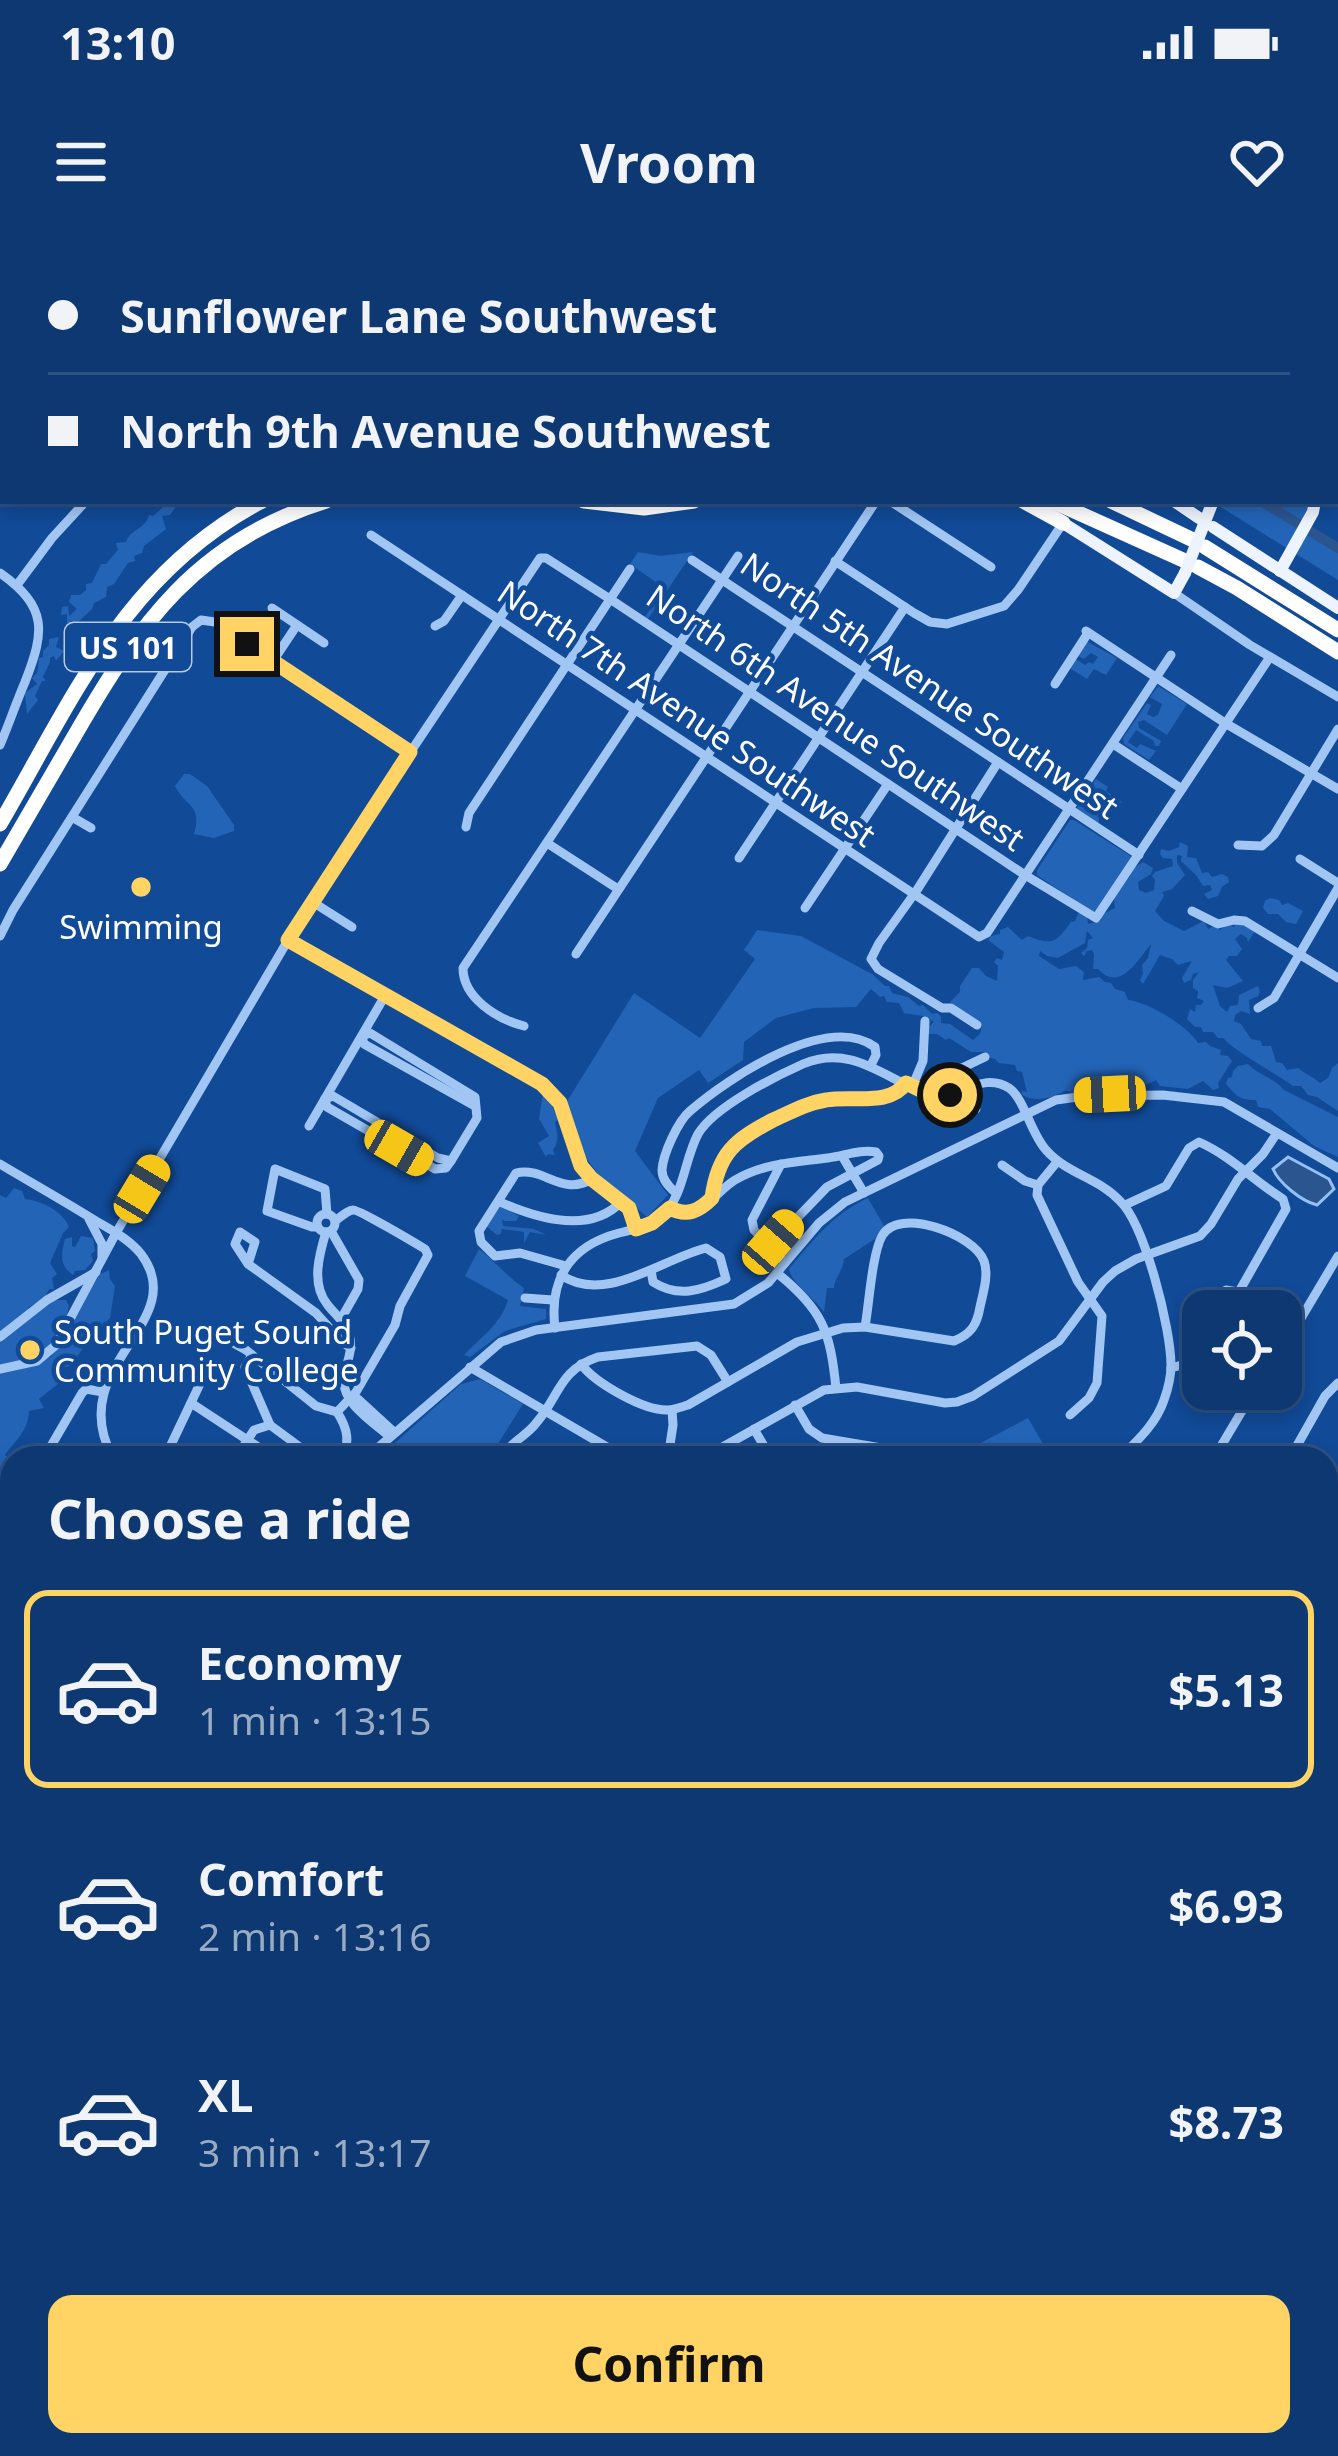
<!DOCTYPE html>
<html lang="en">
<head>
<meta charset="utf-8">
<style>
	:root { --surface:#0d3871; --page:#1b4379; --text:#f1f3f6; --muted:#9aacc3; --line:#2d5284; --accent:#ffd464 }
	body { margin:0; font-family:"Noto Sans",sans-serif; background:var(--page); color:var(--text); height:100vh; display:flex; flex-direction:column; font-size:45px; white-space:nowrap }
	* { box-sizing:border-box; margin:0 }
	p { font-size:39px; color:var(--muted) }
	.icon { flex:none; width:66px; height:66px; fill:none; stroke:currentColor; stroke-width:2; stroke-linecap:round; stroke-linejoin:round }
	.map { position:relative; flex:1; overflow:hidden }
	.sheet { position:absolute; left:0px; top:1206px; width:1338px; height:1011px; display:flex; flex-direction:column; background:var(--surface); border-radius:36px 36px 0 0; box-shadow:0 6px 18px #0003,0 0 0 3px var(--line) }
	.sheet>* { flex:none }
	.guide { position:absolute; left:0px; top:0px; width:1338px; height:264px; box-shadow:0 6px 18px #0003,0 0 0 3px var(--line); display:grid; align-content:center; height:264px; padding:0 48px; background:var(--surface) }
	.controls { position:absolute; left:1182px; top:1050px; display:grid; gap:24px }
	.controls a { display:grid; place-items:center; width:120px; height:120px; border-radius:24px; background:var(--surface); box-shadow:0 6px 18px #0003,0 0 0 3px var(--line); font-size:60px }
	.end { position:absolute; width:54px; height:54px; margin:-27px; border:15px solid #ffd464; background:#111; box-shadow:0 0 0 6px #111 }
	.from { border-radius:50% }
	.car { position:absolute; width:36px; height:72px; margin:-36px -18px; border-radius:15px; box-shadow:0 0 9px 3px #0007; background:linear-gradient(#f5c518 24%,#345 0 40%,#f5c518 0 76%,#345 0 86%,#f5c518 0) }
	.guide b { display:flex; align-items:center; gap:42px; height:114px; font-size:45px }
	.guide b+b { border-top:3px solid var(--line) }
	.guide i { width:30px; height:30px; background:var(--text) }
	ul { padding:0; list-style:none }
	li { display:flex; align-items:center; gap:36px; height:198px; margin:0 24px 18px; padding:0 24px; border:6px solid transparent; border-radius:24px }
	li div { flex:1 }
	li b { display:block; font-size:45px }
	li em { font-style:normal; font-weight:700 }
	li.current { border-color:var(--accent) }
	li>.icon { width:108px; height:108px; stroke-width:1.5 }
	h2 { padding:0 48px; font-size:54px; line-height:144px }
	.action { display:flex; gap:24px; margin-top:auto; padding:24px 48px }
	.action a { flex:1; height:138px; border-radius:24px; background:var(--accent); color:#111; font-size:48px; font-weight:700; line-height:138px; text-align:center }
	.status { display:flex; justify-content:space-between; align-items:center; height:84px; padding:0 60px; background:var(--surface); direction:ltr }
	.status svg { height:33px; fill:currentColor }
	header { display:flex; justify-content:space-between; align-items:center; height:156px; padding:0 48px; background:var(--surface); font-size:54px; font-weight:700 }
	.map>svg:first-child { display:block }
</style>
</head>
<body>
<div class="status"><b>13:10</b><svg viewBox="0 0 49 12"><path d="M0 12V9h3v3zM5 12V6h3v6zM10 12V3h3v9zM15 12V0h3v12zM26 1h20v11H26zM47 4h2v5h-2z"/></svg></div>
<header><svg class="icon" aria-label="menu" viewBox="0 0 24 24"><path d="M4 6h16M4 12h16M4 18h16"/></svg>Vroom<svg class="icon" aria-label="heart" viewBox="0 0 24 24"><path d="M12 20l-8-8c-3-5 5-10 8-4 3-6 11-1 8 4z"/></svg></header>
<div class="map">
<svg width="1338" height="2216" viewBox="0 0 1338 2216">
	<rect width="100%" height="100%" fill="#114a97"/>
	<g fill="#2364b7">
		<polygon points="0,0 115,0 118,3 3,3 3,89 0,97"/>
		<polygon points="806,0 1016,0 1018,3 809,3"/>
		<path d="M170,261H184L179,262L170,275L162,276L166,289L144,306L142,313L134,316L135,321L128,323L114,344L107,347L106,357L94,363L92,369L74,386L67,383V374L61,375L62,367L68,366L69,376L77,369L69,362L71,355H80L86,350V344L92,343L101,324H106L118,310L116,303L126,302C130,289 146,289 149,275L153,276Z"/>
		<polygon points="1211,261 1305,261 1318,273 1308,290 1338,308 1338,340"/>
		<polygon points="638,312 660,316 693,312 648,379 645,377 664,348 630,324"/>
		<polygon points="59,397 56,407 64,411 56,421 54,416 50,418 50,422 43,437 46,441 42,441 35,456 38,460 27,474 25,453 37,444 32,438 37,433 39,418 43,417 43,411 49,405 49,399"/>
		<polygon points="1086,401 1117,418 1106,435 1094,429 1087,439 1068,427 1074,418 1085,425 1089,422 1093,424 1098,417 1091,413 1084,419 1076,415"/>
		<polygon points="1158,446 1187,464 1167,495 1144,480 1138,482 1139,488 1161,501 1159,506 1155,506 1154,501 1136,490 1128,502 1137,508 1140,504 1156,511 1149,520 1124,504 1123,498 1147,463 1151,465 1147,474 1153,477 1158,475 1162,464 1150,457"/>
		<path d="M184,534H190L207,546L234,585V591L214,598L194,594C203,564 185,567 175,546Z"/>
		<polygon points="1096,539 1108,547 1106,551 1122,562 1116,572 1107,565 1105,571 1102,569 1105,563 1095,556 1090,565 1096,570 1095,573 1102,576 1097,584 1076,569"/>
		<path d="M1070,580H1074L1132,617L1123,634L1129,638L1132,629L1143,622L1153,628L1151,634L1138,642L1139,650L1146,653L1154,650L1155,640L1152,636L1155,632L1173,626L1172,619L1163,618L1160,614L1161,609L1169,611L1179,607L1180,602L1188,606L1187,617L1196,618L1202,633L1208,632L1212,637L1222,634L1228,637L1229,642L1222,647L1218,656L1208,659L1204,654L1212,650L1210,645L1203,646L1196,635L1181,621L1182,616L1177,615V623L1185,635L1172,649L1162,652L1164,656L1155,671L1164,681L1184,691L1204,681L1208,689L1215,685L1220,690L1228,684L1234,687L1239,676L1249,678L1255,691L1248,702L1247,698L1241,694L1235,699L1242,709L1237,716H1229L1226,720L1243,741L1227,748L1213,745L1220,766L1227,772L1230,766L1238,765L1239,755L1258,746L1260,751L1258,756L1249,760L1250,774L1241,771L1235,775L1234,781L1241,784L1251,799L1261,801L1262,806H1271L1276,822L1282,823L1287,830L1298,828C1305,834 1314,837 1320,843L1328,838L1332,828L1338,823V871L1317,857L1308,855L1301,846H1293C1271,830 1241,816 1223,798H1218L1213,792H1203L1201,787H1195L1187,779L1190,769L1195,772L1196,765H1201L1204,761L1197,758L1198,751L1193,748V740L1199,732L1193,734L1191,740L1184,743L1182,738L1192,721L1178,725L1172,719L1160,715L1143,744L1140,740L1143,734L1142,725L1148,718L1151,704C1138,720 1120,753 1098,729H1093L1094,714L1092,710L1087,711L1084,716L1081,713L1087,708L1088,700L1093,698L1087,691L1085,703L1058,718L1047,716L1040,711L1039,716L1059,729L1076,726L1084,732L1083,740L1099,737L1105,742L1111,743L1115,749L1125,752L1128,760C1147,761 1189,787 1198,803L1206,802L1210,806L1221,810L1220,815L1228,816L1232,821L1218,843L1219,848L1213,850L1203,841L1188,849L1160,846L1156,840L1133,851L1114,850L1108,853L1097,847L1074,854L1066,850C1053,858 1036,863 1022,855V851L1027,852L1022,832L1017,831L1015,825L999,823L995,819L987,817L985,812H971L949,798L946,800L937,794H928L926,789L934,782L923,776L904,773L899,763L887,762L884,756L880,757L871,749L856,767L814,768L776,778L744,802L743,820L708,843L699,830L658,858L635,911L668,955L647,977L599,935L582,913L566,863L634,753L700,798L755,719L744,710L757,690L801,696L872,734L885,746H889L892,753L908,757L919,766L923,765L932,774L938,773L941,777V783L950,784L973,800L980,794L982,785L950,762L960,752V746L972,728H979L986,736L997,741L998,726L994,722L997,718L1002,720L1004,712L988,700L991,696L1000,694V690L1008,687L1022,700L1028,696C1054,706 1056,702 1071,682L1075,681L1080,669L1087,675L1088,684L1101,681V675L1115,668L1113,650L1093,673L1037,635V630Z"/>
		<polygon points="1270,658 1279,660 1282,665 1288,663 1303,671 1296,684 1286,682 1278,674 1268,674 1263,668 1265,661"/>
		<path d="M1248,824C1258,835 1275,838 1284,850L1338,877V917L1314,906L1270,869L1258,867L1256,860C1241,861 1235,855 1226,844L1228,838L1232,837L1233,831L1238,826Z"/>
		<path d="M543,852L550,860L558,880L555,882C557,892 560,901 553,910L555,915L548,914L546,917L538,903L549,896L539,879Z"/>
		<path d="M14,948L22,951L25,959C42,961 63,971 69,987L63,993L50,1023L57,1034L52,1038L54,1049H49L45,1057L28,1068L29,1075L55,1060H66L69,1066L66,1078L59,1081V1091L45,1114L26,1119L51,1117L99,1035L109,1030L110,1039L115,1046L110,1078L85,1105L71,1126L64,1127L59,1143L39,1159L44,1168L29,1171C28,1191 16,1200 5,1215L12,1221V1229H7L4,1237L12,1261V1608L0,1596V1431L7,1405L0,1400V955L6,958Z"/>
		<path d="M868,958L884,986L875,999L844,1019C843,1031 834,1039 834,1048H827L824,1072C814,1058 792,1044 789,1029C813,1000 833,974 868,958Z"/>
		<polygon points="501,966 519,976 516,981 504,981 502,979 503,986 534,989 546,995 530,992 524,1003 524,992 502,989 501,994 497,995 486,986"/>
		<path d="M81,996L93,998L95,1011L91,1014L93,1021L85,1030L75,1031L73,1035C59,1025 61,1014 65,999L72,997V1006L75,1007Z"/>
		<path d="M479,1009C496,1022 506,1036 524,1048L520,1066L546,1069V1079L505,1091L470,1117L464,1115C481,1097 501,1084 508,1060L465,1036Z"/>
		<polygon points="480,1139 523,1164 489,1218 378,1218 461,1144"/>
		<polygon points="1028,1178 1046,1209 1070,1218 952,1218"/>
		<polygon points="1326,1606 1338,1613 1338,1811 1326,1831"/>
		<polygon points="12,1690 12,1731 4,1756 0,1784 0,1698"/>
	</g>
	<g fill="#2b558e" stroke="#93c0f7" stroke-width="3">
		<polygon points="174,0 515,0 512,3 176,3"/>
		<path d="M1288,917L1329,939L1334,949L1317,965C1301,961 1279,943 1273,929Z"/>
	</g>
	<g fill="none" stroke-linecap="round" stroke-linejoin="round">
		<g stroke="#93c0f7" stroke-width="3">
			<polyline points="0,1556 12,1572"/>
			<polyline points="1326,1786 1338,1792"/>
			<polyline points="1338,1833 1334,1840 1338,1852"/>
			<polyline points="1326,2173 1338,2174"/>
			<polyline points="818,2216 821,2205"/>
		</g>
		<polyline stroke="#2b558e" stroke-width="10" points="1261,261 1338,308"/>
		<g stroke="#a1c6f4" stroke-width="9">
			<polyline points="127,0 132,3"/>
			<polyline points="0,180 3,182"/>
			<polyline points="0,203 3,198"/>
			<polyline points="890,261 991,327"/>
			<polyline points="371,295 979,697 987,693 1171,415"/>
			<polyline points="692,320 1139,615"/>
			<polyline points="835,321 914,373 930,382 947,384 1004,366 1018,350 1063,283"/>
			<path d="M0,333C48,367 45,391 25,442C16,463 9,484 0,505"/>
			<polyline points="17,345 52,298 86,261"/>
			<polyline points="1174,353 1250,405 1338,457"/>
			<polyline points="272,368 324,403"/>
			<polyline points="435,386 444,381 462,355"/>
			<polyline points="1086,391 1225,483 1338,549"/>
			<polyline points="273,421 297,385"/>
			<polyline points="1055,444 1088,393"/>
			<polyline points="1113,504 1182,549"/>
			<polyline points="72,577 91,588"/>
			<polyline points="466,587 469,573 630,329"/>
			<polyline points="547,603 618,649"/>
			<polyline points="1238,605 1262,606 1274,595 1338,489"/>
			<polyline points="739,618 905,367"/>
			<polyline points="1300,619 1338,643"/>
			<polyline points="311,661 352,687"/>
			<polyline points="805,668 888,544"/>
			<polyline points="1192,671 1218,684 1234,680 1245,681 1338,738"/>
			<polyline points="0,696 13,670 192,387 201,380 215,382 410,511"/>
			<polyline points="288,700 542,844 559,863 582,926 592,939 629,968 636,989"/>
			<polyline points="576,714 876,261"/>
			<polyline points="1258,768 1274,758 1338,648"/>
			<polyline points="977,785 951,768 942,768 878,729 871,719 879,703 917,650 998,522"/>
			<path d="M524,786C497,779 463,758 463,728L738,316"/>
			<polyline points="362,796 370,793 475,857 477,878 451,921"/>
			<polyline points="362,796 364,804 475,866"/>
			<polyline points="958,830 976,869"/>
			<polyline points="947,835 985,817"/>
			<polyline points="912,847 923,821 925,781"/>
			<polygon points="333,856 438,918 451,921 446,928 435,929 327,867 325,859"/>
			<polyline points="309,886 386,754"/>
			<polyline points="842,916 864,953"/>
			<polyline points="1057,922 1038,945 1037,955 1078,1042 1102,1076 1097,1143 1089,1158 1070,1175"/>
			<path d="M0,924C32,943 64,961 96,981C111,990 129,999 141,1014C193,1083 62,1125 113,1218"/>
			<polyline points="781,924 752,980 754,990 785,1023"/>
			<polyline points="1002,925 1025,941 1038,945"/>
			<path d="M676,953C669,947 662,940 662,930C663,914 678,881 690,871C728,838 827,772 875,807L876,815L871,825"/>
			<path d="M712,957C718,913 735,900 773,880C791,871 807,863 826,860C853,855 888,868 906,843"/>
			<path d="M500,962C536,978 589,995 621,962"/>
			<path d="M1125,965L1166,946L1189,908L1199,902C1231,916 1254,941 1283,959L1286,969L1228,1071"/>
			<path d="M670,968C679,972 687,975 697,970C711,963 722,948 735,940C764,923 796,922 828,918C845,916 859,909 876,912L879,916L878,920L827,947L769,1007"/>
			<circle cx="326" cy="983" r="9"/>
			<polyline points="89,979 102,1004 102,1018"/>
			<polyline points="317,987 312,987 267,971 275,929 325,949 327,974"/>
			<polyline points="331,991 359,1040 358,1049 341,1079"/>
			<path d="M326,992C319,1015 311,1044 327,1064C335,1075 345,1081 349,1094C354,1113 345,1123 344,1140C342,1163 373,1182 389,1196"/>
			<polyline points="248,1024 235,1004 240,992 255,1002 248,1024 316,1073 343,1103 351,1108"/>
			<path d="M566,1026L520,1013L495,1016L481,1002L479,991L516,933C544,926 561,957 592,939"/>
			<path d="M777,1033C823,1070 830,1091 836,1148"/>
			<path d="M561,1035C605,1065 662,1019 706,1008L720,1017L726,1039C700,1051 678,1058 653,1042L651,1030"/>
			<polyline points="525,1058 553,1060"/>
			<polyline points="1228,1068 1220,1062 1221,1053 1226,1050 1238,1052"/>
			<path d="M555,1088C549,1039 570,1006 619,993C634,989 648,987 661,977C684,957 684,920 698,894C714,867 774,837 803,824C850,804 882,836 922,852C956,866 979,829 1009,848C1024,858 1031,894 1046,910C1067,934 1099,938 1120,961C1145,985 1171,1089 1171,1125C1171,1137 1168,1149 1164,1160C1156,1184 1137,1201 1120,1218"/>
			<path d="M219,1095L246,1110L316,1166L337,1172L356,1152L395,1085L400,1066L428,1015L425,1009C415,1003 358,969 353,970C346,971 341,977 335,981"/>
			<polyline points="0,1097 47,1060 96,1032"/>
			<polyline points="1281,1112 1338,1016"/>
			<polyline points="252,1115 245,1127 270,1185"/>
			<path d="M581,1124C595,1143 644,1171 668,1170C676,1169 681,1167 688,1165L797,1102L843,1088L865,1087L954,1101C971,1094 977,1085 980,1067C983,1053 989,1035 984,1021C974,994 898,966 882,996C872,1014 869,1065 865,1087"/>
			<polyline points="470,1127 612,1210 634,1218"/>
			<polyline points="1171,1128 1203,1119"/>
			<polyline points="0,1129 37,1121 56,1105 116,993 311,661 540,318 546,318 610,359 1025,635 1096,678 1270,417"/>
			<polyline points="351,1158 358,1159 394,1192"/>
			<polyline points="191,1163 275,1218"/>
			<polyline points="795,1165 809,1189 822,1198 911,1213"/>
			<polyline points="270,1185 308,1213 328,1218"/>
			<polyline points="754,1189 771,1218"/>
			<polyline points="44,1218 82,1153 86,1149 103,1152"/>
			<polyline points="186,1218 169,1209 207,1129"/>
			<polyline points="236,1218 254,1190 270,1185"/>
			<path d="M337,1218C353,1207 347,1187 337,1172"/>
			<polyline points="366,1218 501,1102 536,1090 734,1064 768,1043 819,983 845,962 1056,860 1085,856 1163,855 1224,862 1338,928"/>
			<path d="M502,1218C514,1198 525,1198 537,1182C560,1155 559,1130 598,1117L697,1106L711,1115L728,1142"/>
			<polyline points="668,1218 673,1185 672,1170"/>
			<polyline points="703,1218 824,1150 857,1147 945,1163 957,1162 973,1156 1059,1101 1103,1042 1115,1031 1136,1019 1200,996 1211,984 1238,939 1263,914 1277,893"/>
			<polyline points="1214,1218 1255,1149"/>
			<polyline points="1290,1218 1325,1156 1338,1143"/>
			<polyline points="1326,1310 1338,1317"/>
			<path d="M0,1365C12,1387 7,1407 0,1431"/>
			<polyline points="1326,1549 1338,1556"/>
			<polyline points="1326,1836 1338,1815"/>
			<path d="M0,1946C9,1882 0,1818 12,1755"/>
			<polyline points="1326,1963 1338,1970"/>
			<polyline points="872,2205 879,2216"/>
			<polyline points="1052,2205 1070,2216"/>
			<polyline points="733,2216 736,2205"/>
			<polyline points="850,2216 857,2205"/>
			<polyline points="932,2216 939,2205"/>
			<polyline points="1010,2216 1016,2205"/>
			<polyline points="1086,2216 1090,2208"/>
		</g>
		<g stroke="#eef4ff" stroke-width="12">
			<polyline points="1318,0 1320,3"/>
			<polyline points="1335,33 1338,39"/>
			<polyline points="1174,261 1199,278"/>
			<polyline points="1063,283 1174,353 1185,333"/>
			<polyline points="1213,287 1338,368"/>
			<polyline points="1280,331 1313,272 1315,261"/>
		</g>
		<g stroke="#fff" stroke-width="15">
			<polyline points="695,0 696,3"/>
			<polyline points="713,0 715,3"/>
			<polyline points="729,0 731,3"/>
			<polyline points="750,0 752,3"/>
			<polyline points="775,0 777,3"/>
			<polyline points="584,261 644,268 694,261"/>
			<polyline points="1023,261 1063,283"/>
			<polyline points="1052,261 1183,320"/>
			<polyline points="1111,261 1191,299"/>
			<polyline points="1205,307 1338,390"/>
			<polyline points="1198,327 1237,348 1338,412"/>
			<path d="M0,584C74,457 125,333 262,261"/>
			<path d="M0,624C25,581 50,538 75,495C139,384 197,301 326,261"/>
		</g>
		<g stroke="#fff" stroke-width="3" stroke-dasharray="21 9" stroke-linecap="butt">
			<polyline points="1247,0 1249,3"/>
			<polyline points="1335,129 1338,131"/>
		</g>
		<polyline stroke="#eef4ff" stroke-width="12" points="1185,333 1213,261"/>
	</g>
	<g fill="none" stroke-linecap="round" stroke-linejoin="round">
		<path stroke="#ffd464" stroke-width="15" d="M247,404L410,512L288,700L542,844L560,863L581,926L592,939L629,968L636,989L652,983L670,968C687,977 699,971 712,958C718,913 735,900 773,880C791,872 807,863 826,860C853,855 889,867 906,843L933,856L950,855"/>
	</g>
	<g fill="#ffd464" stroke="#114a97" stroke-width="4.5">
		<circle cx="141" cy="647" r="12"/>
		<circle cx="30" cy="1110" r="12"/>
	</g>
	<g text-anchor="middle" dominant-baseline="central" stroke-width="9" stroke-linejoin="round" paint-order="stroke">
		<rect fill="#114a97" stroke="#b8c9e0" stroke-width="3" x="65" y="383" width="126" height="48" rx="9"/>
		<g font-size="30" font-weight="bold" fill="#fff">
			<text x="128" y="407">US 101</text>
		</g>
		<g font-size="33" fill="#fff" stroke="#114a97">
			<text transform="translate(930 445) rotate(34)">North 5th Avenue Southwest</text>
			<text transform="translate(687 473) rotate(34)">North 7th Avenue Southwest</text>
			<text transform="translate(836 477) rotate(34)">North 6th Avenue Southwest</text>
		</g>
		<g font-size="33" fill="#fff" stroke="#114a97">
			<text x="141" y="686">Swimming</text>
			<text x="54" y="1091" text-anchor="start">South Puget Sound<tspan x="54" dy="38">Community College</tspan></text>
		</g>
	</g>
</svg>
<div class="controls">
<a><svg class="icon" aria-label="locate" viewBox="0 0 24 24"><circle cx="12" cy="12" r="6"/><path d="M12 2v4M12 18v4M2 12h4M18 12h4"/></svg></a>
</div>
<i class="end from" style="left:950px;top:855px"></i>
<i class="end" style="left:247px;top:404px"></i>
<i class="car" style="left:1110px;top:854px;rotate:267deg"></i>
<i class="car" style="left:399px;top:908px;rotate:120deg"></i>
<i class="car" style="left:142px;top:949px;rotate:31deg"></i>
<i class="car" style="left:773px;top:1002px;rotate:41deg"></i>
<div class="guide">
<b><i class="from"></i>Sunflower Lane Southwest</b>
<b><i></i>North 9th Avenue Southwest</b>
</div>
<section class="sheet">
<h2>Choose a ride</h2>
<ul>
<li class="current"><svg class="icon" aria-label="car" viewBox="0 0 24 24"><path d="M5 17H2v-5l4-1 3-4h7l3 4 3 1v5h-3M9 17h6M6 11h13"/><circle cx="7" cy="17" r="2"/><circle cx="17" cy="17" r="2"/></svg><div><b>Economy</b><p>1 min · 13:15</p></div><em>$5.13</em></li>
<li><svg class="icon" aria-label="car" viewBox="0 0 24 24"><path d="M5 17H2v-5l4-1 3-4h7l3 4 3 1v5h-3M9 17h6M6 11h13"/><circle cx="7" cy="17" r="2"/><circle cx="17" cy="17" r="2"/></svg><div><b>Comfort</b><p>2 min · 13:16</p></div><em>$6.93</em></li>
<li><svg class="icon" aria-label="car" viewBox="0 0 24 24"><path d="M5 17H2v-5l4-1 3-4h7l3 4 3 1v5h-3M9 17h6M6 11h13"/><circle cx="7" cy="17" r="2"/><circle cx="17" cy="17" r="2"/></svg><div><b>XL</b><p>3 min · 13:17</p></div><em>$8.73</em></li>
</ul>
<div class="action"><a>Confirm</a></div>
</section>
</div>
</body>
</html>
